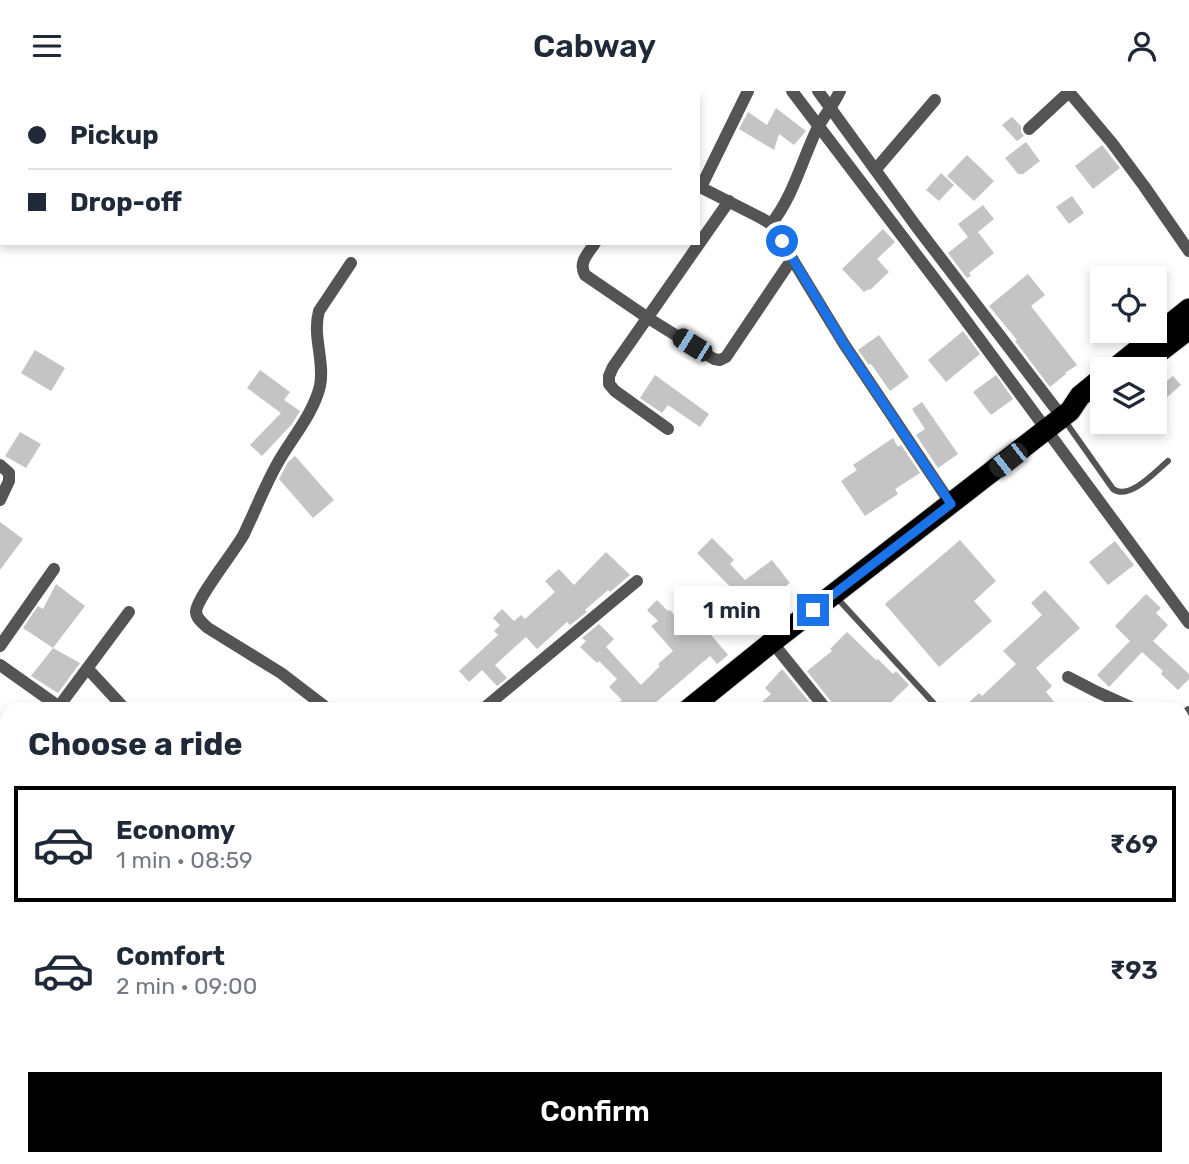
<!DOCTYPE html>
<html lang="en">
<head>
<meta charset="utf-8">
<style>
	:root { --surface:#fff; --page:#f6f6f7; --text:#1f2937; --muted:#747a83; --line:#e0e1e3; --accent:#000 }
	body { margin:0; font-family:Rubik,sans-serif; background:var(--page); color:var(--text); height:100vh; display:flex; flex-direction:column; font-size:26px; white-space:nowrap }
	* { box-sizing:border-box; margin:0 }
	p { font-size:23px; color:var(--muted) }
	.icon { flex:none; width:38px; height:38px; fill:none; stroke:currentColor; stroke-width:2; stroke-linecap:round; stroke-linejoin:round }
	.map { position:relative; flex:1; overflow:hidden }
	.details { position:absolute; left:0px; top:611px; width:1190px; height:464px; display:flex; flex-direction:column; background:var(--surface); border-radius:21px 21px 0 0; box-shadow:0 4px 10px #0003 }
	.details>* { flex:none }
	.guide { position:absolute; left:0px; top:0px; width:700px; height:154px; box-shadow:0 4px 10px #0003; display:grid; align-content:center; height:154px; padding:0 28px; background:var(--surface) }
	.tools { position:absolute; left:1090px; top:175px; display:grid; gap:14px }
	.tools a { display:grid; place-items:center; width:77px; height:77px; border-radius:0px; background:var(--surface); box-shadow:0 4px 10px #0003; font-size:35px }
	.end { position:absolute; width:32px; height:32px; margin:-16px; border:9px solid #1a73e8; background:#fff; box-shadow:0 0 0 4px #fff }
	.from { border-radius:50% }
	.bubble { position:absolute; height:49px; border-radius:0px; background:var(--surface); box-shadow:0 4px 10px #0003; font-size:23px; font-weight:600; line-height:49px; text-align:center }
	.car { position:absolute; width:21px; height:42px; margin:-21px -10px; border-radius:9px; box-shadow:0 0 5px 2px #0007; background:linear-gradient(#222 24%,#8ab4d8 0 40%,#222 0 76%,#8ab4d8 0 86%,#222 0) }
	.guide b { display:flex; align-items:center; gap:24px; height:66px; font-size:26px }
	.guide b+b { border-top:2px solid var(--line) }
	.guide i { width:18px; height:18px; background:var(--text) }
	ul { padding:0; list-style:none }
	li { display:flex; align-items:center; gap:21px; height:116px; margin:0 14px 10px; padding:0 14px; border:4px solid transparent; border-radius:0px }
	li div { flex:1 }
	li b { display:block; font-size:26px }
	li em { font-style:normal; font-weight:600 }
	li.active { border-color:var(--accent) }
	li>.icon { width:63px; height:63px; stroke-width:1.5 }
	h2 { padding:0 28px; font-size:32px; line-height:84px }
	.primary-button { display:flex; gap:14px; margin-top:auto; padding:14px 28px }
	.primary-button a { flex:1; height:80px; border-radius:0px; background:var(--accent); color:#fff; font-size:28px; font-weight:600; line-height:80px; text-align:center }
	header { display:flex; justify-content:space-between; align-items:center; height:91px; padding:0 28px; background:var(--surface); font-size:32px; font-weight:600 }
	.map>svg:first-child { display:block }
</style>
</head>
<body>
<header><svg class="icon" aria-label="menu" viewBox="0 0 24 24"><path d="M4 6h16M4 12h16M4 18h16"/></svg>Cabway<svg class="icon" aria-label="person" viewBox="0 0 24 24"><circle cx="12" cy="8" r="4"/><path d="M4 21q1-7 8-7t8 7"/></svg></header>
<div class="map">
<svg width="1189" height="1073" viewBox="0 0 1189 1073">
	<rect width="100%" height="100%" fill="#fff"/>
	<g fill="#c4c4c4">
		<polygon points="776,17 806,40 794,54 779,43 774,59 739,38 748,21 767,34"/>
		<polygon points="1012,26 1021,35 1021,41 1024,45 1017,50 1002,34"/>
		<polygon points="1026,51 1040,70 1023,83 1018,83 1005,67"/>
		<polygon points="1102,54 1120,77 1093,98 1075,75"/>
		<polygon points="967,64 994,90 974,110 947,85"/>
		<polygon points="941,82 954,94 939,110 926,99"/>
		<polygon points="1072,105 1084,122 1069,133 1056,116"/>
		<polygon points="983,114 994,128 978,141 994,162 969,182 971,185 967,187 948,162 968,146 958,133"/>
		<polygon points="883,138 895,151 877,168 889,181 870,199 869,198 864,201 842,178"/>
		<polygon points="1028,183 1045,204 1031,215 1077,274 1065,282 1066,283 1050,296 1015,250 1017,249 989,215"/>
		<polygon points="963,240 980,263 946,291 928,269"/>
		<polygon points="879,244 909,286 890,300 871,273 869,274 858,259"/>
		<polygon points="35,259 65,277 51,300 21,282"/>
		<polygon points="260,279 290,301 284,309 300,320 292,333 262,365 250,354 281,322 247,297"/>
		<polygon points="655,284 709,323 700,336 668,314 662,322 640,307"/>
		<polygon points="996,284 1013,308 991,324 973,301"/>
		<polygon points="1173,285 1181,294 1155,317 1155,300"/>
		<polygon points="922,311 958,363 938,377 916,344 925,338 912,318"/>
		<polygon points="20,341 41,353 26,377 5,365"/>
		<polygon points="893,347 898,356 901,354 920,382 895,398 898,403 865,425 841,390 857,379 853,374"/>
		<polygon points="295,365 334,409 313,427 279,388 288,371"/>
		<polygon points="0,431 23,448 0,479"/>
		<polygon points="712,447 734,469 730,473 745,489 772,469 790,492 754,520 697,462"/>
		<polygon points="960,449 996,490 974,510 992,530 939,576 885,513"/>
		<polygon points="1115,450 1134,474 1108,494 1089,471"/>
		<polygon points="606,461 630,484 610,501 608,499 585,519 587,521 570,534 567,531 537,558 526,546 495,574 507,587 497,595 482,579 469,591 459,580 498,544 494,540 500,534 493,527 502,518 514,530 521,524 525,528 555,501 545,490 559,478 574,494"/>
		<polygon points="56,493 85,515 53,557 23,537 38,515 43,518"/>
		<polygon points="1045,499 1080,537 1036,577 1052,595 1046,601 1060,618 962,618 979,602 982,605 1016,573 1003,560 1042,524 1031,512"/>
		<polygon points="1146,503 1161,517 1156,522 1168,534 1153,550 1189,583 1189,588 1178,599 1161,583 1163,580 1142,561 1109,596 1097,584 1130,550 1115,535"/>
		<polygon points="657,509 668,520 670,519 689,540 700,531 728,564 717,573 710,565 648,618 612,618 622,609 609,596 617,588 599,570 597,572 580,556 586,550 582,547 599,533 614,548 606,556 641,594 660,575 658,573 673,560 651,535 658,530 647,519"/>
		<polygon points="847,541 876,569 878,568 893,583 896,580 909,594 884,618 835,618 833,613 807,580 832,560 830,558"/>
		<polygon points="53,557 80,572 58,602 31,585"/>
		<polygon points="782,578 815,618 769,618 762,611 771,603 765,597"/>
	</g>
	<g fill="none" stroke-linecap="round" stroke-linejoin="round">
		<g stroke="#dbdbdb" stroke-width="23">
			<g id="highway">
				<polyline points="1114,278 1189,218"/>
				<polyline points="1137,278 1189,238"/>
				<polyline points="689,618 772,551 1070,320 1080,305 1102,287"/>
				<polyline points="119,1073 126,1068"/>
			</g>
		</g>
		<g stroke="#545454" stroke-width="6">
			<path d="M1065,330L1113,398C1129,410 1155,381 1168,370"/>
			<polyline points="837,507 939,618"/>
			<polyline points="488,1068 494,1073"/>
		</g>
		<g stroke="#545454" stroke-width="12">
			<polyline points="544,0 546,2"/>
			<polyline points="792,0 950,208 1189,532"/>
			<polyline points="818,0 916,135 1062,326"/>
			<polyline points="1069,1 1112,52 1144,95 1189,160"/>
			<polyline points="577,2 579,0"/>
			<polyline points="1029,38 1070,0"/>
			<polyline points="876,78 935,9"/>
			<polyline points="698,95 761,127 771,133 844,253 951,413"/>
			<polyline points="701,96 748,0"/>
			<path d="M771,133C793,106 802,69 817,38C824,25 834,13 840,0"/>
			<path d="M595,152C588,163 578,171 585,184L648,227L714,268L720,269L726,266L792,168"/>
			<polyline points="668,338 615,300 609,293 609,285 613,276 729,110"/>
			<polyline points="0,374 9,382 9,390 0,409"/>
			<polyline points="772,551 826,618"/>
			<polyline points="0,555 54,478"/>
			<polyline points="0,574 58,615"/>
			<polyline points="88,578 125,618"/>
			<polyline points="1068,586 1097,601 1135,618"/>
			<polyline points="57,618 129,521"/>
			<path d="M328,618L281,582L208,537C203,532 196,528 196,520C198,505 235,460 244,443C255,420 264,397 276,375C290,349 313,324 320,295C325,270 312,245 319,220L351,172"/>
			<polyline points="483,618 637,490"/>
			<polyline points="1183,629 1189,621"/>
			<polyline points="0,700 7,690"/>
			<polyline points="0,796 7,790"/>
			<polyline points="0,935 7,928"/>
			<polyline points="157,1068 161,1073"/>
			<polyline points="972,1073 975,1068"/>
		</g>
		<use href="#highway" stroke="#000" stroke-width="21"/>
	</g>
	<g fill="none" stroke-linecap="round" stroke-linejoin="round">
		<polyline stroke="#1a73e8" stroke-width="9" points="782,150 844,253 951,413 813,519"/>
	</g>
</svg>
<div class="tools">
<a><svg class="icon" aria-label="locate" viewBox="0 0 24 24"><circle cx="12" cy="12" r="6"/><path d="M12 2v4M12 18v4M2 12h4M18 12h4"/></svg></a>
<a><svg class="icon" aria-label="layers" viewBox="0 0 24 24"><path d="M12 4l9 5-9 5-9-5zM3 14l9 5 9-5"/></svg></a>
</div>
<i class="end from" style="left:782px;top:150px"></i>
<i class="end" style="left:813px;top:519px"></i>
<div class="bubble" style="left:674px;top:495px;width:116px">1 min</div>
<i class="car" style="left:692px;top:254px;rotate:302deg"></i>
<i class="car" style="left:1008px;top:369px;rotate:232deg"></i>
<div class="guide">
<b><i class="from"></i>Pickup</b>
<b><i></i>Drop-off</b>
</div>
<section class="details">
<h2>Choose a ride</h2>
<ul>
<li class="active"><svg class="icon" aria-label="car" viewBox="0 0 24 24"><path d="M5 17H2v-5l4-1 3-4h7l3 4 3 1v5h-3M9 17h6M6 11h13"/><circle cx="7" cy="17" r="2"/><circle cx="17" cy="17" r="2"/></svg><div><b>Economy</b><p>1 min · 08:59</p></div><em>₹69</em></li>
<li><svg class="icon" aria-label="car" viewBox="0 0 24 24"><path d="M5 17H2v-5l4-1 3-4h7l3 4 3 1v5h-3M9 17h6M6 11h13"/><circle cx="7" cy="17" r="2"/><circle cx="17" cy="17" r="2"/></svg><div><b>Comfort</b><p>2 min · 09:00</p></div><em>₹93</em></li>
</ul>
<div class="primary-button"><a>Confirm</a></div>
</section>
</div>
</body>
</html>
